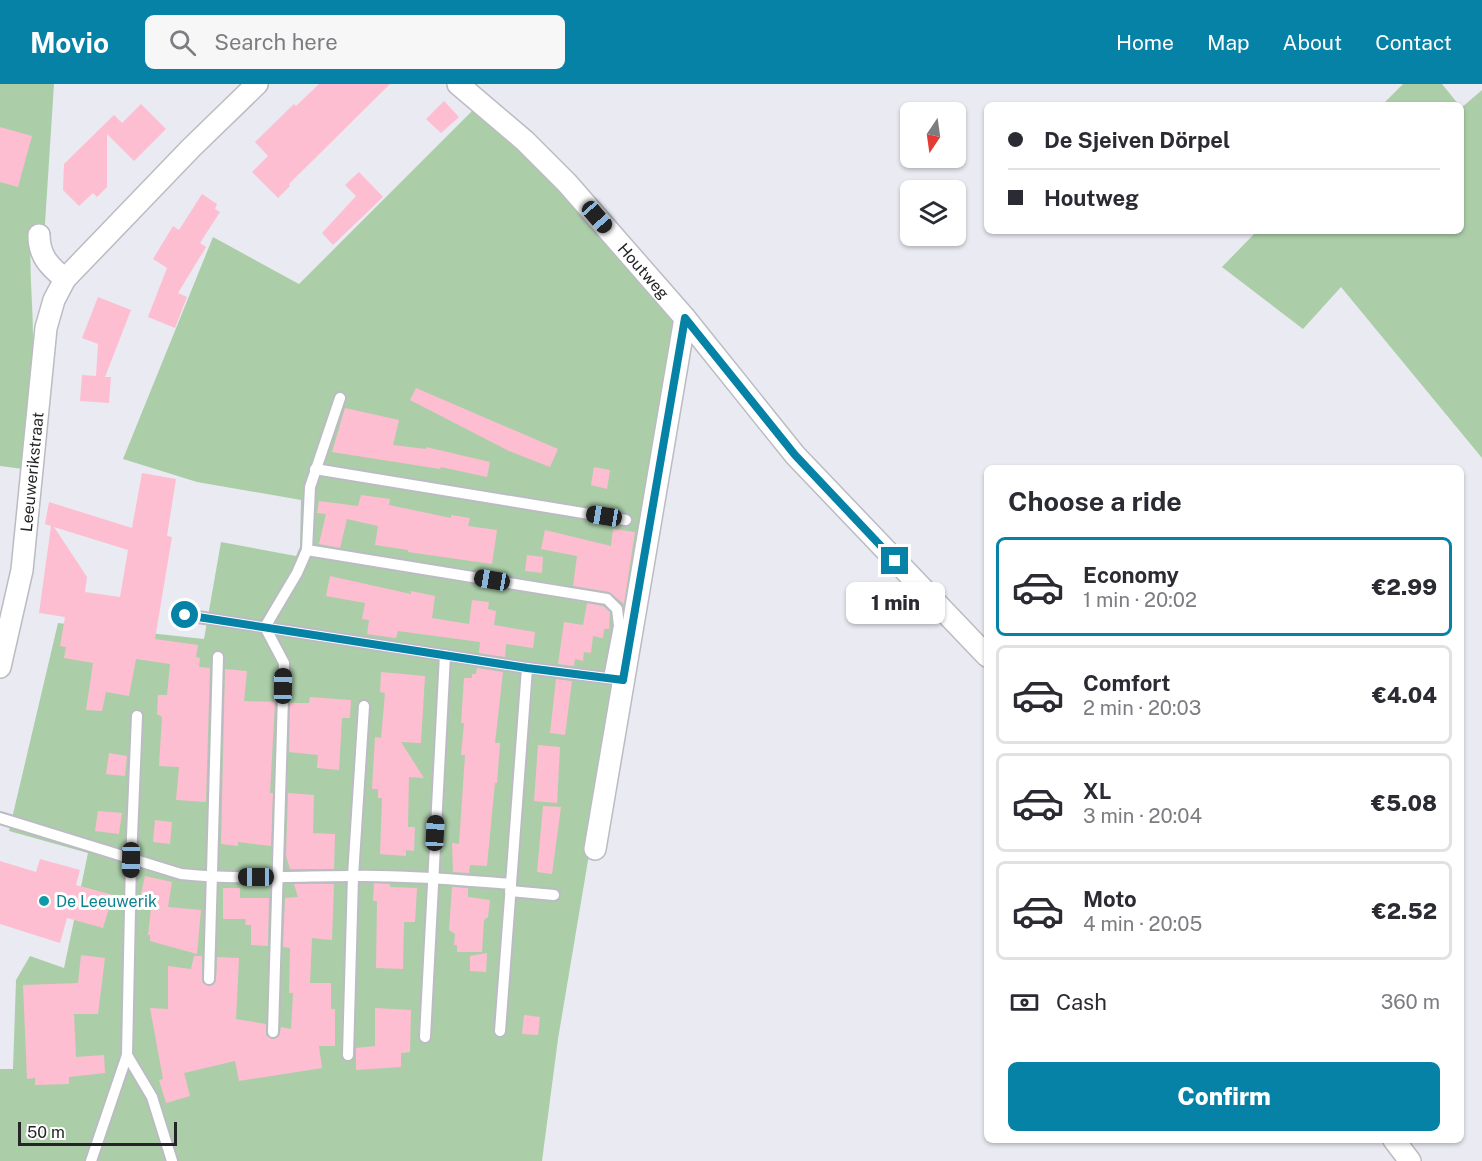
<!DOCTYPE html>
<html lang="en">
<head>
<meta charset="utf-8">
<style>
	:root { --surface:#fff; --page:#f7f7f7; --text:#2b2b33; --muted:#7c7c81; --line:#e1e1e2; --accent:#0682a7 }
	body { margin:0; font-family:"Public Sans",sans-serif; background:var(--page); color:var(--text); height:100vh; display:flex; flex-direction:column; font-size:22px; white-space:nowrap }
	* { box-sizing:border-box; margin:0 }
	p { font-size:20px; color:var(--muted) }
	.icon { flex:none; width:33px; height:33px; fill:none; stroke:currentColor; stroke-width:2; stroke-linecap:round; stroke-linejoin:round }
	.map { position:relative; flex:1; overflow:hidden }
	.panel { position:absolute; left:984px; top:381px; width:480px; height:678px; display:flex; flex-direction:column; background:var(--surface); border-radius:9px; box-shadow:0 2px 4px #0004 }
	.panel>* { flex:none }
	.top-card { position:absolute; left:984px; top:18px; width:480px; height:132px; border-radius:9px; box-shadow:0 2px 4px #0004; display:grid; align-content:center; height:132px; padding:0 24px; background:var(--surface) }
	.needle { width:39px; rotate:193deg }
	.fabs { position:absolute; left:900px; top:18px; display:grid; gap:12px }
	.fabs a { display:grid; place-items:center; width:66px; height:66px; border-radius:9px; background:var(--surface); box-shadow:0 2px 4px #0004; font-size:30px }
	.scale { position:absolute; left:18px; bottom:15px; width:159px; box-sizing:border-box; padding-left:6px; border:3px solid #252528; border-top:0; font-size:16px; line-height:21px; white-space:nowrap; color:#252528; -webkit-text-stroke:4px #fff; paint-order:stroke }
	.end { position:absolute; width:27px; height:27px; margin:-14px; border:8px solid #0682a7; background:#fff; box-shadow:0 0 0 3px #fff }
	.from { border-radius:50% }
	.bubble { position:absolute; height:42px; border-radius:9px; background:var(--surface); box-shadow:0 2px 4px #0004; font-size:20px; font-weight:800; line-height:42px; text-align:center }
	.car { position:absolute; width:18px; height:36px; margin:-18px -9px; border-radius:8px; box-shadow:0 0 4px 2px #0007; background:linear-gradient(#222 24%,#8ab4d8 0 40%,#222 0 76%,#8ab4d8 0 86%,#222 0) }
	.top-card b { display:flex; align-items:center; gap:21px; height:57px; font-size:22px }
	.top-card b+b { border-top:2px solid var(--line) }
	.top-card i { width:15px; height:15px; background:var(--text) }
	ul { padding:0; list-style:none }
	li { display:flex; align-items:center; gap:18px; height:99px; margin:0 12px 9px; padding:0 12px; border:3px solid var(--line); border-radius:9px }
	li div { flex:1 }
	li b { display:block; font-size:22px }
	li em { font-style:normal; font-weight:800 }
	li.active { border-color:var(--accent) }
	li>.icon { width:54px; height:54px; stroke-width:1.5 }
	h2 { padding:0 24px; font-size:27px; line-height:72px }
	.pay { display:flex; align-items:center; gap:15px; height:66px; padding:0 24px; font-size:22px }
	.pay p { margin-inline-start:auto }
	.button { display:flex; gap:12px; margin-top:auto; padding:12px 24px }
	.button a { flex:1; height:69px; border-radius:9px; background:var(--accent); color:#fff; font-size:24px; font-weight:800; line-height:69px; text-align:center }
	header { display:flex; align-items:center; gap:36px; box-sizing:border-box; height:84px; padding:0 30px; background:var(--accent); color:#fff }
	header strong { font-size:28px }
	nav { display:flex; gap:33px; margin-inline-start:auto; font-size:21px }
	.search { width:420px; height:54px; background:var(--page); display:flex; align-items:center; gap:15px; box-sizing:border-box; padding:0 21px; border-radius:9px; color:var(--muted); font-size:22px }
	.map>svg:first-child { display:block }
</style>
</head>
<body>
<header>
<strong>Movio</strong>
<div class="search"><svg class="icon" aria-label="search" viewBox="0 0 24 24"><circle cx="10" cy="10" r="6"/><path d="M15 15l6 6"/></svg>Search here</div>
<nav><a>Home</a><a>Map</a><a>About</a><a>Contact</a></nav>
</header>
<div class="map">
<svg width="1482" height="1077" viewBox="0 0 1482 1077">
	<rect width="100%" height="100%" fill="#eaeaf2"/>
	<g fill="#abcea8">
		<path d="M0,0H54L44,155H31C29,188 33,220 33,252C33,297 28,340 23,385L0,382Z"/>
		<polygon points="1403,0 1442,0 1459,21 1382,21"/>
		<polygon points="1482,6 1482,374 1341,203 1303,245 1222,183 1257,147 1461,147 1461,24"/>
		<polygon points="474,25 537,82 678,241 558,955 542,1077 0,1077 0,985 13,985 16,896 30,872 64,884 88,769 9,747 58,539 204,555 221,458 296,472 300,463 301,416 197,398 123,375 213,153 299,200"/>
	</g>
	<g fill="#fdbed1" fill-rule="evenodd">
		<polygon points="319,0 390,0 289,100 290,102 278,114 252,88 268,72 255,58 294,20 296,22"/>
		<polygon points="444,17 459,33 441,49 426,35"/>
		<polygon points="141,20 166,45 134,77 107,50 107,103 97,113 93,109 79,122 63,106 64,80 114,31 122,39"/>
		<polygon points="0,43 32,52 18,103 0,98"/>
		<polygon points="359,88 383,113 333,161 322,149 356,112 345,101"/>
		<polygon points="202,110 217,120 215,125 220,128 200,159 206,163 178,209 187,213 175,244 148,233 167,184 153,175 173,142 179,146"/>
		<polygon points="98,213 131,226 105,293 111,293 109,319 80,317 82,291 96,292 98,260 82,254"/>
		<polygon points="416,304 558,365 550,383 509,367 410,316"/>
		<polygon points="345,324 399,336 393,361 426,365 426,363 490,378 487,393 441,383 440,385 332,368"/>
		<polygon points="594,383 610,386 607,405 591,401"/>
		<path d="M142,389L176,395L167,452L172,453L155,555L198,561L196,573L200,574L199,583L210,584L206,718L176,716L179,683L159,682L162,633L157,630L158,611H167L170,580L136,575L129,612L106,608L102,627L86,626L93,579L64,574L66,563L60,562L65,533L39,529L51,442L45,440L49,418L132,444ZM54,443L128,466L120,513L85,508L87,493Z"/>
		<polygon points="361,411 390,415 389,421 451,434 451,431 470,434 468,442 497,446 492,480 408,468 408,466 375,461 378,442 347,435 340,464 319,460 326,430 317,429 319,417 358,422"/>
		<polygon points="613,445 635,448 624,520 609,508 573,502 577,472 541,465 545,446 611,462"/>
		<polygon points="527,471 543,473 542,489 525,487"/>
		<polygon points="330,492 411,510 411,507 435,512 432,534 469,540 472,516 489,518 488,525 496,527 494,541 535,548 533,564 506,560 505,573 479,569 480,558 398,547 396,554 367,550 369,536 362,535 365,519 326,512"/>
		<polygon points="587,519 603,522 610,528 609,545 604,545 603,554 593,552 591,569 584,568 583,577 575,575 574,582 558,580 564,538 583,541"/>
		<polygon points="477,584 503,588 495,659 500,659 497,699 495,699 487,782 470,781 469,789 453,788 452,759 459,760 465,671 461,671 464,639 461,639 464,594 472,594 472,590 476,590"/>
		<polygon points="225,585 247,587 244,617 275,618 270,709 273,709 271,762 238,758 238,762 221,760"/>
		<polygon points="381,588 425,592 421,659 401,658 424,694 409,693 408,743 415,743 414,767 406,766 406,772 380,770 382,714 378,714 378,705 372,705 375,653 381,654 385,609 380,608"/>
		<polygon points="556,595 572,597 565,651 550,649"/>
		<polygon points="310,613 351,616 350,634 342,634 339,686 317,684 318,671 289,668 290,619 309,619"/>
		<polygon points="538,661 560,663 557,719 534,717"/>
		<polygon points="109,669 127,672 125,692 106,690"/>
		<polygon points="288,709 314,711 313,749 335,750 334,785 290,785 286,772"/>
		<polygon points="543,722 561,723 552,790 537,788"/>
		<polygon points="98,727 122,729 119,750 95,747"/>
		<polygon points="155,736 172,738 170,760 153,758"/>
		<polygon points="40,775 80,786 76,801 113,811 103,844 67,834 60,859 0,840 0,777 36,788"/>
		<polygon points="145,792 172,798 168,823 201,826 197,870 150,857 150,851 148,851 152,816 140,814"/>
		<polygon points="374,799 390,800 390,803 417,804 415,838 404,838 403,885 376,884 377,817 373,817"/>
		<polygon points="294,800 334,800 332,856 312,854 310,899 331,899 331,925 335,925 335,962 319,962 322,984 239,997 235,977 184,989 190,1012 166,1019 159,996 163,995 150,924 168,925 168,882 191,885 194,872 202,872 202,898 209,902 213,901 216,896 217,873 239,874 236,935 266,940 266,951 272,955 279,952 281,943 291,945 293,909 289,909 290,864 283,863 285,814 298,813"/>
		<polygon points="452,803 468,804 468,813 490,816 488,833 484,836 482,868 457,868 457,861 454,861 455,850 449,846"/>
		<polygon points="223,804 240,804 240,814 269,814 268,862 251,861 251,841 245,841 246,835 223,835"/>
		<polygon points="487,869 486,888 470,887 470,872"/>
		<polygon points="81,871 105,874 98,930 74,930 76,973 104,971 105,989 69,993 69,1000 35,1001 35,994 27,995 23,901 78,899"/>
		<polygon points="375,924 411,926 410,968 401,969 401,983 356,986 356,964 375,962"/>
		<polygon points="524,931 540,933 538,951 522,950"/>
	</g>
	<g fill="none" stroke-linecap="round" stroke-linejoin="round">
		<g stroke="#bbbbc3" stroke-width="14">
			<g id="service">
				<polyline points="315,385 626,436"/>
				<polyline points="307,466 607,515 617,525 619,542 609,594"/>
				<polyline points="185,531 527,584"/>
				<path d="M0,734L181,790C237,796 294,792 351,792C404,791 458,796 511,800L527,584L623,596"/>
				<polyline points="510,807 554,811"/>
				<polyline points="209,895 218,573"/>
				<polyline points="500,947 511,800"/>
				<polyline points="273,948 284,579 265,543 297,489 307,466 310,403 340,314"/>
				<polyline points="425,953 445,571"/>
				<polyline points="127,971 152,1013 172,1077"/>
				<polyline points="348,971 353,792 364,622"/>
				<polyline points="91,1077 127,971 131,776 137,632"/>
			</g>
		</g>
		<g stroke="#bbbbc3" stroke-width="24">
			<g id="minor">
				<path id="s1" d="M458,0L525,57L567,99L685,234L795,371L987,572"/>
				<path d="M39,151C39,172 49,182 65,195"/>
				<path id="s2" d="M0,583L22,486L46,244L54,216L65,195L191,64L257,0"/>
				<polyline points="595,765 685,234"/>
				<polyline points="1394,1056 1410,1077"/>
			</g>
		</g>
		<use href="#service" stroke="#fff" stroke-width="10"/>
		<use href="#minor" stroke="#fff" stroke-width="21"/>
	</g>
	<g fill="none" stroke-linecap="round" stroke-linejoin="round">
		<polyline stroke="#0682a7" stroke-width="8" points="185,531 527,584 623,596 685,234 795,371 895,477"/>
	</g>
	<circle fill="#0f9aa8" stroke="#fff" stroke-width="2" cx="44" cy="817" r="6"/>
	<g text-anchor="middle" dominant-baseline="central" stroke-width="6" stroke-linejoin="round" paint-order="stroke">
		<g font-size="16" fill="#252528" stroke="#fff">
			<text stroke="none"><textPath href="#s1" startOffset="264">Houtweg</textPath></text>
			<text stroke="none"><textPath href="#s2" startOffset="198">Leeuwerikstraat</textPath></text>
		</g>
		<g font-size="16" fill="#0d838f" stroke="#fff" text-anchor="start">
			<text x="56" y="817">De Leeuwerik</text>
		</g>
	</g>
</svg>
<div class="fabs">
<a><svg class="needle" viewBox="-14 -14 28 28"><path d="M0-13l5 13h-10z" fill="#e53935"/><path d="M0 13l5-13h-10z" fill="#7c7c81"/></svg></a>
<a><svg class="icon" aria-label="layers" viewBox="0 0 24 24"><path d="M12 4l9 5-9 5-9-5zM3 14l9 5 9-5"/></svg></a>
</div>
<div class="scale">50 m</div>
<i class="end from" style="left:185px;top:531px"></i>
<i class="end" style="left:895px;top:477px"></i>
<div class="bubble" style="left:846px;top:498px;width:99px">1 min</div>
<i class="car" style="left:597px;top:133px;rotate:139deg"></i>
<i class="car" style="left:604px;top:432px;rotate:279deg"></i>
<i class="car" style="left:492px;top:496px;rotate:280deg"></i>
<i class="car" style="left:283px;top:602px;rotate:1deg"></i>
<i class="car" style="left:435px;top:749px;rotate:3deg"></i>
<i class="car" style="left:131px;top:776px;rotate:181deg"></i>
<i class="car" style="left:256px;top:793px;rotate:270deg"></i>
<div class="top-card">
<b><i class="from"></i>De Sjeiven Dörpel</b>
<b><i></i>Houtweg</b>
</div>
<section class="panel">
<h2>Choose a ride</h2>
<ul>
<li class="active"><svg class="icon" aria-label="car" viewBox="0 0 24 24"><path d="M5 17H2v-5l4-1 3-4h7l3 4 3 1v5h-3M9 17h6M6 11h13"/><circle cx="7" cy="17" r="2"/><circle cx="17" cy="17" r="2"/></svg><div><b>Economy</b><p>1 min · 20:02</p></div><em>€2.99</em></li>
<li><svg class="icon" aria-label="car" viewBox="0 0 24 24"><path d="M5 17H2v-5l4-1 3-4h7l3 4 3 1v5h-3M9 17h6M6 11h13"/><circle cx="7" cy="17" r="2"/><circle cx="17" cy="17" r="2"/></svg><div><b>Comfort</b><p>2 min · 20:03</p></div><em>€4.04</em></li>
<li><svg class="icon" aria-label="car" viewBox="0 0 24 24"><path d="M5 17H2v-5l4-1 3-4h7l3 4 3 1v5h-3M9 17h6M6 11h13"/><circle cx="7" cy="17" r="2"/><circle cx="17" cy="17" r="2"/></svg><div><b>XL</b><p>3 min · 20:04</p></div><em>€5.08</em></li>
<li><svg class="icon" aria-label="car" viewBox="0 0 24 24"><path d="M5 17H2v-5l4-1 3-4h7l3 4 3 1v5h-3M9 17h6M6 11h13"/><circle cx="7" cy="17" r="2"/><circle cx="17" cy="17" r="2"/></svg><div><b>Moto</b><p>4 min · 20:05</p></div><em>€2.52</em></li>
</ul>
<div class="pay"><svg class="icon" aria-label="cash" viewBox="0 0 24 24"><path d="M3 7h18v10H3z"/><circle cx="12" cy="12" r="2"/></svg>Cash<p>360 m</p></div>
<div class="button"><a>Confirm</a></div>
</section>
</div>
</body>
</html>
